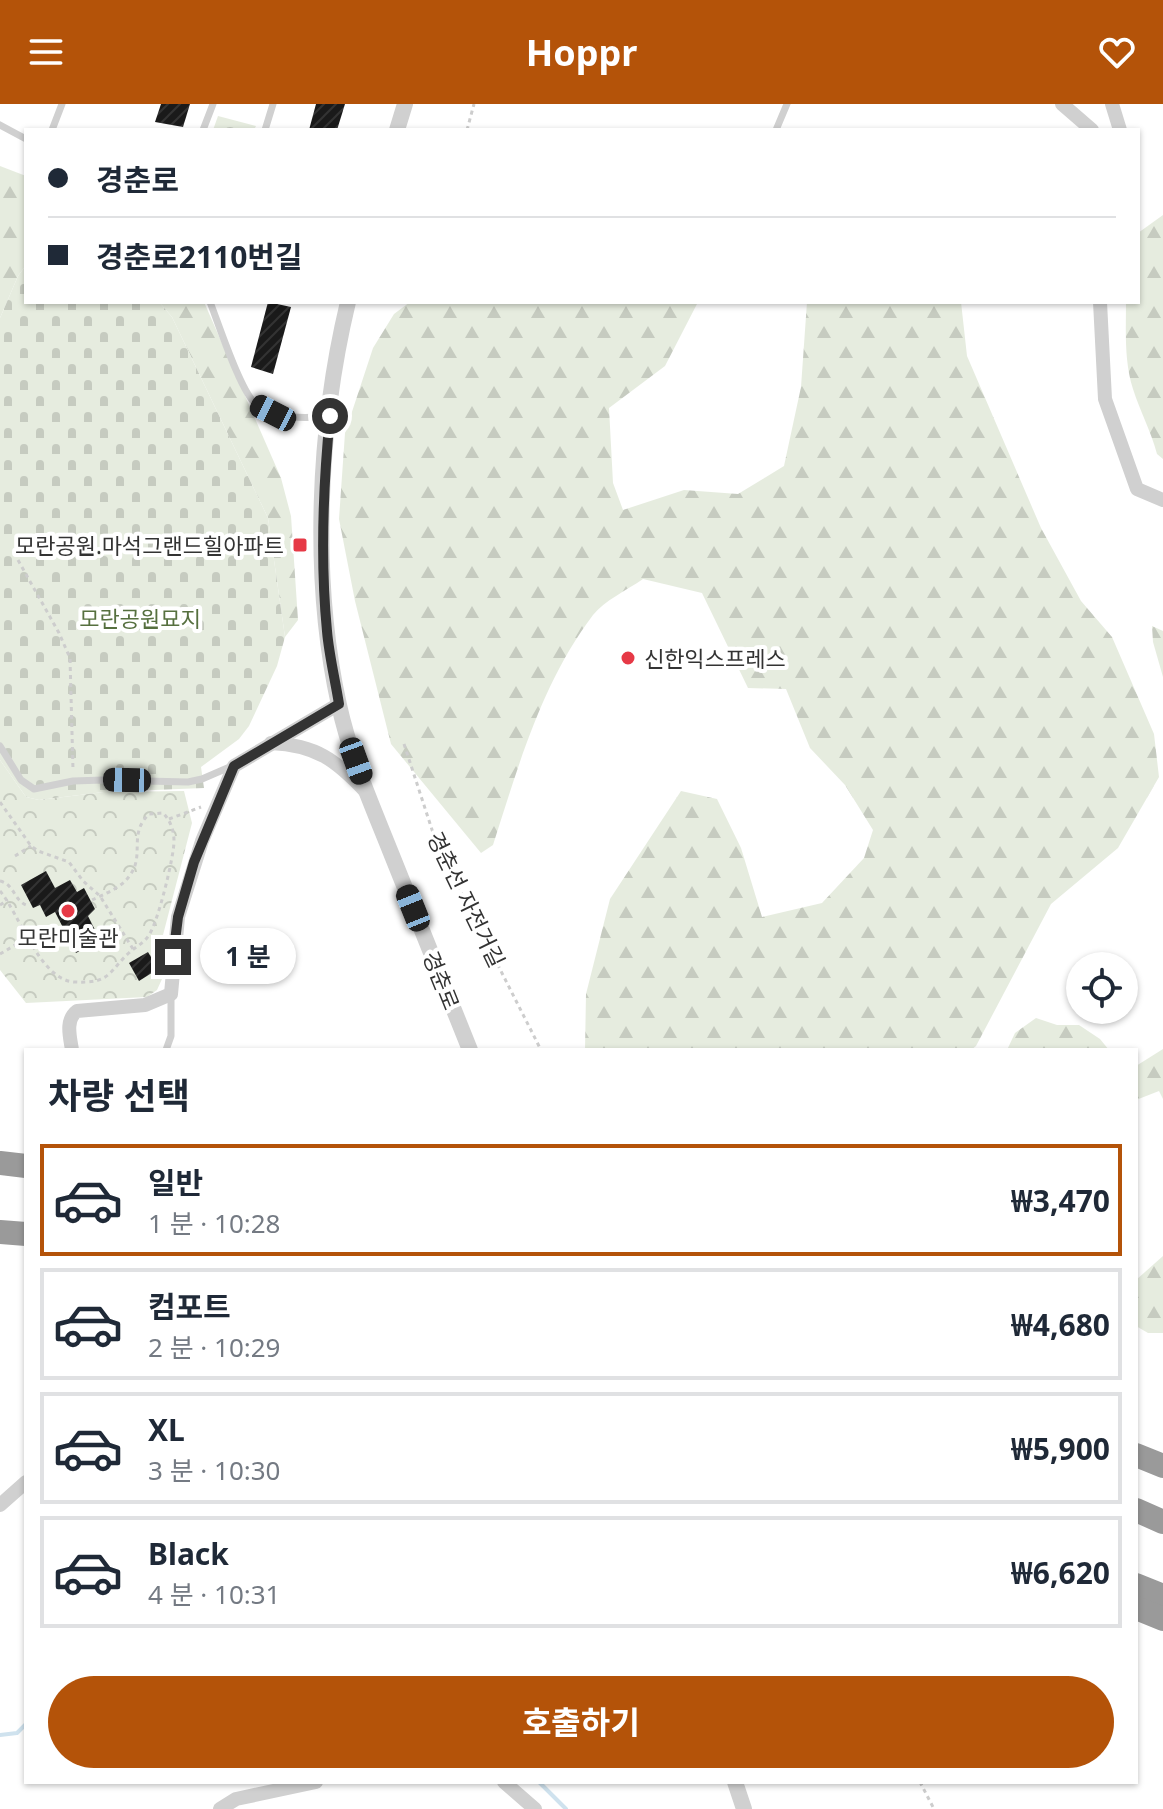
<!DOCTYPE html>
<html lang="ko">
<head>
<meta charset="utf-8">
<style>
	:root { --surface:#fff; --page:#f2f2f3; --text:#1f2937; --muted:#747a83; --line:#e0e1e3; --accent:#b45309 }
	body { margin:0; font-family:"Noto Sans","Noto Sans KR",sans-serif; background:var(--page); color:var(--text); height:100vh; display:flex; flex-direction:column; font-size:30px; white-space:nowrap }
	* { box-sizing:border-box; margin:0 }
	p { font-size:26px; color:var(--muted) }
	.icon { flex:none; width:44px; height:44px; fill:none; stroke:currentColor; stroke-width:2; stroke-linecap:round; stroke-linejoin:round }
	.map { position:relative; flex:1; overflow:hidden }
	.panel { position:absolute; left:24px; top:944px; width:1114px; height:736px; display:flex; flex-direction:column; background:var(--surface); border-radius:0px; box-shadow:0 2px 6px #0004 }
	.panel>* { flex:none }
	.hud { position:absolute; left:24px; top:24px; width:1116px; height:176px; border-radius:0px; box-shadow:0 2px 6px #0004; display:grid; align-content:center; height:176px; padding:0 24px; background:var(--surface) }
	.buttons { position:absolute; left:1066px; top:848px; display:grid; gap:16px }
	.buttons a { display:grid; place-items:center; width:72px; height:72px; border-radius:50%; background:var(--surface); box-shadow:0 2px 6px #0004; font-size:40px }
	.end { position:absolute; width:36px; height:36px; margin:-18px; border:10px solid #333; background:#fff; box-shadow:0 0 0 4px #fff }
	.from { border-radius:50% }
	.bubble { position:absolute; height:56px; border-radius:28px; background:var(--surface); box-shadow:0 2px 6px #0004; font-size:26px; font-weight:700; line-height:56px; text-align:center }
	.car { position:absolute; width:24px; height:48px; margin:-24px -12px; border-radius:10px; box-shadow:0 0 6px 2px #0007; background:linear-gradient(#222 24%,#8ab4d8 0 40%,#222 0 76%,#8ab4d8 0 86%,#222 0) }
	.hud b { display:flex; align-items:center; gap:28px; height:76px; font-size:30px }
	.hud b+b { border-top:2px solid var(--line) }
	.hud i { width:20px; height:20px; background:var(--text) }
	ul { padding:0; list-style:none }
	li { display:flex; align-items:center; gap:24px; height:112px; margin:0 16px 12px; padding:0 8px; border:4px solid var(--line); border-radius:0px }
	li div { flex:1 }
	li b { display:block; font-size:30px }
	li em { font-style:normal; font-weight:700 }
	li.selected { border-color:var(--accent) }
	li>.icon { width:72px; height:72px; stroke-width:1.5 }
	h2 { padding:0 24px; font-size:36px; line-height:96px }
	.cta { display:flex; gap:16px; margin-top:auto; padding:16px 24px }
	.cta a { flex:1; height:92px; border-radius:48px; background:var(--accent); color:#fff; font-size:32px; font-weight:700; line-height:92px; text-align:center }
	header { display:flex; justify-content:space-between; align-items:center; height:104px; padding:0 24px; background:var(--accent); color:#fff; font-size:36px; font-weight:700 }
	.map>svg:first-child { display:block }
</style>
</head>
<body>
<header><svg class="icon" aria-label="menu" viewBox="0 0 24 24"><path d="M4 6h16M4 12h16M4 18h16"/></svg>Hoppr<svg class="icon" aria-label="heart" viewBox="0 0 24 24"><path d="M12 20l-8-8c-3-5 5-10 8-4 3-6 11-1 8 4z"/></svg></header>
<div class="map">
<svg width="1163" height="1705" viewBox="0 0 1163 1705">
	<defs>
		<pattern id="forest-firs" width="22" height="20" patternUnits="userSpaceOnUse" patternTransform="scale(2)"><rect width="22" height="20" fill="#e6ecdf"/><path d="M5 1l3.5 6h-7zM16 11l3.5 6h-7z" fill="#c6cbc0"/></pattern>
		<pattern id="cemetery-stones" width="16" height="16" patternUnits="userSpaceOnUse" patternTransform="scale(2)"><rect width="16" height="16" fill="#e6ecdf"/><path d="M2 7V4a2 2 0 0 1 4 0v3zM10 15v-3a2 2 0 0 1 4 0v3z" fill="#c6cbc0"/></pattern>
		<pattern id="park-crowns" width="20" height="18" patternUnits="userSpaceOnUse" patternTransform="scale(2)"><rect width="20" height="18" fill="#e6ecdf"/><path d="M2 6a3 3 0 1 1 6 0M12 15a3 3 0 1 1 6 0" fill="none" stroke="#c6cbc0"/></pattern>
		<pattern id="building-hatch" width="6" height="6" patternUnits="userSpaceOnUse" patternTransform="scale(2)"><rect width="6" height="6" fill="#1a1a1a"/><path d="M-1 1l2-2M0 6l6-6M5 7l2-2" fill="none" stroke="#333"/></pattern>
	</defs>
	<rect width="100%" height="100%" fill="#fff"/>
	<g fill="url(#forest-firs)">
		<polygon points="0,62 26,72 26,161 18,172 0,214"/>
		<path d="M1163,111V355L1157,350C1151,327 1140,307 1133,285C1124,257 1126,227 1126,198H1138V129Z"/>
		<polygon points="159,198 204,198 281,374 291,412 298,516 285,533 268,414 172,213"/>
		<path d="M410,198H698L665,262L609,304L613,379L623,406L684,386L738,390L784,362L801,283L807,198H961L967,252L1041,424L1081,497L1112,533L1154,630L1159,673L1118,744L1051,800L976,942L971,946H585L586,890L610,795L681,687L717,695L741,744L762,813L822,799L864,754L873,726L845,681L810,644L786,585L748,584L702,489L643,475C627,486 604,497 593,511C542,578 518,663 493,741L481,749L391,640L355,497L339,415L345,329L373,244L394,210Z"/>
		<polygon points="1152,522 1163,527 1163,573 1153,538"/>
		<polygon points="1036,914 1057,921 1079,921 1100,935 1109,946 1007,946 1015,929"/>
		<polygon points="1163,945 1163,995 1159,987 1136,996 1136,962"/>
		<polygon points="1163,1152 1163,1229 1148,1229 1136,1222 1136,1176"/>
	</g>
	<polygon fill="url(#cemetery-stones)" points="26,161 26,198 159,198 172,213 268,414 285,533 277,562 249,622 239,635 201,663 204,684 104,688 39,696 26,693 0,656 0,214 18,172"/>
	<g fill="url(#park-crowns)">
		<polygon points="218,12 256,22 254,26 213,26"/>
		<polygon points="0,656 26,693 39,696 104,688 184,687 192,719 163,831 162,875 157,886 147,893 26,899 0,866"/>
	</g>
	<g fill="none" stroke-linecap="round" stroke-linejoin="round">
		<g stroke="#cfe2ee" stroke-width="4">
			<polyline points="0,1631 17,1629 26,1620"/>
			<polyline points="539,1678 566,1705"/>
		</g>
	</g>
	<g fill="url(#building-hatch)">
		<polygon points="161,0 190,0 183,23 155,18"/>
		<polygon points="316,0 345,0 337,26 309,26"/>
		<polygon points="268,198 291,203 273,270 251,263"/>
		<polygon points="46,767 55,784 70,776 77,788 84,784 95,805 88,812 100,836 76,849 55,808 46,813 40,801 33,804 21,781"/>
		<polygon points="148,848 158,865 139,877 129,859"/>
	</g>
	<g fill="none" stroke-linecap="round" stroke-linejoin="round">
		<g stroke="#cdcdcd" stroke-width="3" stroke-dasharray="4 4" stroke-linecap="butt">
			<polyline points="467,26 474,0"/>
			<polyline points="18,456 59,529 70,554 73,666"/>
			<polyline points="404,640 437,741 541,946"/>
			<polyline points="0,698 31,742 38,747 69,758 83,777 100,792 133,845"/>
			<polyline points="169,715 201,703"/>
			<polyline points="15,752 31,742"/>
			<path d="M0,777C14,780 14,796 26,801"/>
			<path d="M0,787C19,809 40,877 75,878C112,880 109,866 131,847C137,842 144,839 149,831C158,818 174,753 174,737C174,726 170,716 163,709L149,710C128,730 145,751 130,771C122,784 104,790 92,796"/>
			<polyline points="0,801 8,796"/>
			<polyline points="0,850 27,834"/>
			<polyline points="920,1678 934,1705"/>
		</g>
		<g stroke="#d0d0d0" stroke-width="7">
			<polyline points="0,21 26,35"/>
			<polyline points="52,26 62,0"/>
			<polyline points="203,26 213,0"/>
			<polyline points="265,26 273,0"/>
			<polyline points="776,26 787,0"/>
			<path d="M210,198C218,218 241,289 256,300C276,315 304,315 328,312"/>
			<polyline points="0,642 21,676 34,685 73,677 103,676 188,678 202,675 232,662"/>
			<polyline points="166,946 171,932 171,890"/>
		</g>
		<g stroke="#d0d0d0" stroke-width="14">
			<polyline points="1062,0 1092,26"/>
			<polyline points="1112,0 1120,26"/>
			<polyline points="1100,198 1105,295 1137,385 1163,396"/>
			<path d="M271,639C316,641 336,656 366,688"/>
			<path d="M72,946C70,933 65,916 77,907L145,901L171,890L178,813L202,737L234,662L339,600"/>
			<polyline points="0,1401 26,1378"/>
			<polyline points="504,1678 535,1705"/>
			<polyline points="220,1705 236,1695 316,1678"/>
		</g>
		<g stroke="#d0d0d0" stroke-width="16">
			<polyline points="397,26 405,0"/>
			<path d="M348,198C318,323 311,474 339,601C350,652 372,701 391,749C417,815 444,880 470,946"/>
			<polyline points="735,1678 744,1705"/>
		</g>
		<g stroke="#9a9a9a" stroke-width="24">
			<polyline points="0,1059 26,1062"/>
			<polyline points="0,1128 26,1130"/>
			<polyline points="1136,1351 1163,1362"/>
			<polyline points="1136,1406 1163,1418"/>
			<polyline points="1136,1481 1163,1492"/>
			<polyline points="1136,1504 1163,1515"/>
		</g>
	</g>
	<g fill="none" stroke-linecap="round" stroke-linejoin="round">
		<path stroke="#333" stroke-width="10" d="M173,853L178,813L194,758L234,662L339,600C335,575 329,551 327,527C320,455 323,383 330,312"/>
	</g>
	<g fill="#e63946" stroke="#fff" stroke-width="3">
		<rect x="292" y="433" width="16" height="16" rx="4"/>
		<circle cx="628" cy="554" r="8"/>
		<circle cx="68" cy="807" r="8"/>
	</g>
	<g text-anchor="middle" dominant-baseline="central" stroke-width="8" stroke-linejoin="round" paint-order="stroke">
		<g font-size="22" fill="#333" stroke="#fff" text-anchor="end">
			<text x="284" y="441">모란공원.마석그랜드힐아파트</text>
			<text x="644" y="554" text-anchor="start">신한익스프레스</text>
			<text x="68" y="833" text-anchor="middle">모란미술관</text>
		</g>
		<g font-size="22" fill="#56703f" stroke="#fff">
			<text x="140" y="514">모란공원묘지</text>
		</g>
		<g font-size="22" fill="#333" stroke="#fff">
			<text transform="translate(467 795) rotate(64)">경춘선 자전거길</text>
			<text transform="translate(442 876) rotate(68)">경춘로</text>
		</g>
	</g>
</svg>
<div class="buttons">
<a><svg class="icon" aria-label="locate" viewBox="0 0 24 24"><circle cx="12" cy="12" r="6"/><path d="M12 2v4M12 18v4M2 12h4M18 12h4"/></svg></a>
</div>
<i class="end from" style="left:330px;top:312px"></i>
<i class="end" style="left:173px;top:853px"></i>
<div class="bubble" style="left:200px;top:824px;width:96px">1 분</div>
<i class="car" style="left:273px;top:309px;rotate:297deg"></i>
<i class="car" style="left:356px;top:657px;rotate:160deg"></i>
<i class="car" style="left:127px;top:676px;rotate:271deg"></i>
<i class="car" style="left:413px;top:804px;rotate:338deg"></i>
<div class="hud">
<b><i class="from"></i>경춘로</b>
<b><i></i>경춘로2110번길</b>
</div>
<section class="panel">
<h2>차량 선택</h2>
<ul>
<li class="selected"><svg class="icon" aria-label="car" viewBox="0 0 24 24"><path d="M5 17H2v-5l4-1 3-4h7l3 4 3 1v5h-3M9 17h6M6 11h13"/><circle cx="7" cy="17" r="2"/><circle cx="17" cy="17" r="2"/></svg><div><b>일반</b><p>1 분 · 10:28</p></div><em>₩3,470</em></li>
<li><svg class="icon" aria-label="car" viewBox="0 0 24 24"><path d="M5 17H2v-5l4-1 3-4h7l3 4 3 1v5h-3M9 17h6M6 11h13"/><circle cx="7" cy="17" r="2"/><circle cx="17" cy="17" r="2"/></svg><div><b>컴포트</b><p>2 분 · 10:29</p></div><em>₩4,680</em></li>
<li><svg class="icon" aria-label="car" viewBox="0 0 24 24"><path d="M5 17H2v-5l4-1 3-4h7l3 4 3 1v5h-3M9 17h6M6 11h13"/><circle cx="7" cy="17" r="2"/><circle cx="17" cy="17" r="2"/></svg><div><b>XL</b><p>3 분 · 10:30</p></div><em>₩5,900</em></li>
<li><svg class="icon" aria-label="car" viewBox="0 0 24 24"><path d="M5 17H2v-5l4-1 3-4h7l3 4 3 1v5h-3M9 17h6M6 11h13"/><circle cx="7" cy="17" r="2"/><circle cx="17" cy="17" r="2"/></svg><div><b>Black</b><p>4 분 · 10:31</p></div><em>₩6,620</em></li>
</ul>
<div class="cta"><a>호출하기</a></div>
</section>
</div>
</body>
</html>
